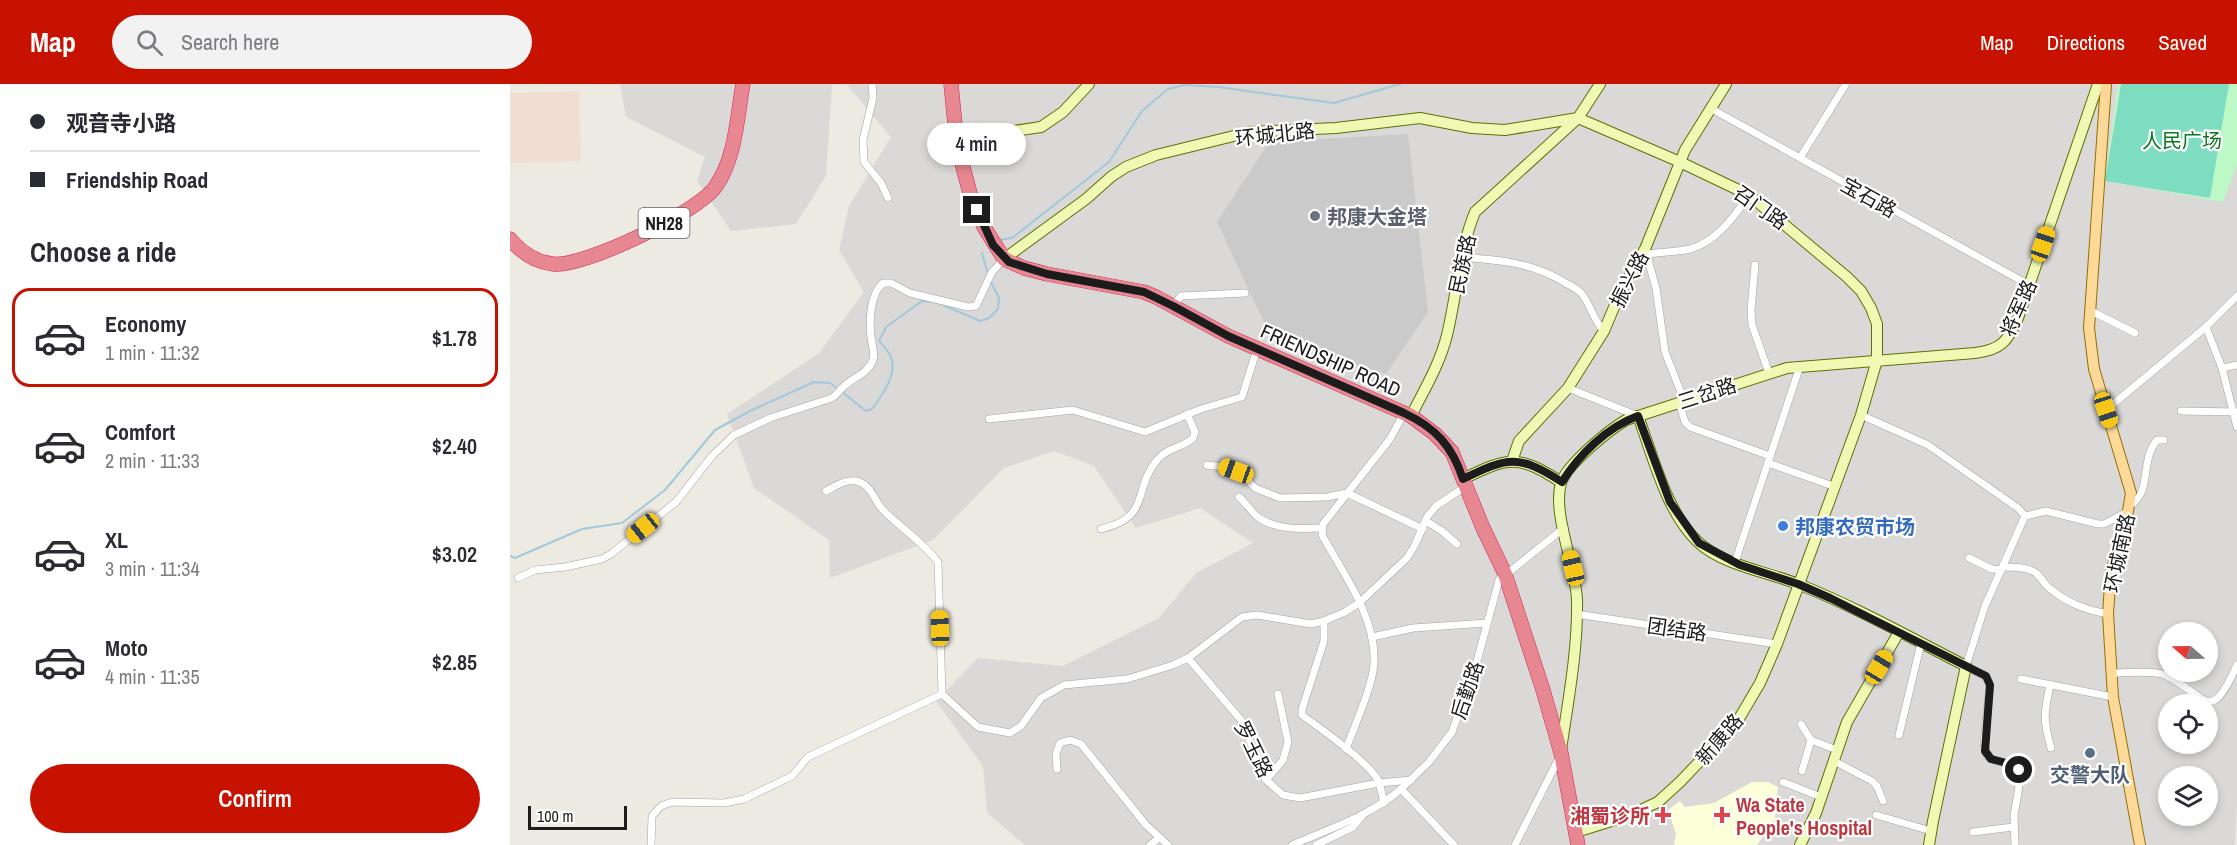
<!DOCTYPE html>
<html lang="en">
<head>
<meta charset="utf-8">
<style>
	:root { --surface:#fff; --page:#f2f2f3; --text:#2b2b33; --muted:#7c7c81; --line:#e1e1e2; --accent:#c71200 }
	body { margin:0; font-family:"Archivo Narrow","Noto Sans SC",sans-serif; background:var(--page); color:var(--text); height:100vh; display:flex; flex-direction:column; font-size:22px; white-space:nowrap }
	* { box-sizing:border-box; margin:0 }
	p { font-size:20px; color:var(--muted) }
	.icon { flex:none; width:33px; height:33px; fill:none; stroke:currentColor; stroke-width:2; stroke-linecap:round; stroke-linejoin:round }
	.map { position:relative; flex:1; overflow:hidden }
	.sheet { display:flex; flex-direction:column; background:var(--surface); width:510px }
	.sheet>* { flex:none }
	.hud { display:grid; align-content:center; height:132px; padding:0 30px; background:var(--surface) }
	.needle { width:39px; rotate:290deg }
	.buttons { position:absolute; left:1648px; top:538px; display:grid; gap:12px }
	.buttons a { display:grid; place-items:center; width:60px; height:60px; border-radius:50%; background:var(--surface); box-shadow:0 3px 9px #0003; font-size:30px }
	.scale { position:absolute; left:18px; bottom:15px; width:99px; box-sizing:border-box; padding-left:6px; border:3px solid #1c1c1c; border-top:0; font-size:16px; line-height:21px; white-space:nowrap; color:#1c1c1c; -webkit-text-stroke:4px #fff; paint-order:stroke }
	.end { position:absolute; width:27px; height:27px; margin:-14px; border:8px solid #1c1c1c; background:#fff; box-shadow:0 0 0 3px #fff }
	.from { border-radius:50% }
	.bubble { position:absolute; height:42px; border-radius:21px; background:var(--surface); box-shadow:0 3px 9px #0003; font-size:20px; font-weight:600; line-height:42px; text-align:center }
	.car { position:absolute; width:18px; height:36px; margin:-18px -9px; border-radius:8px; box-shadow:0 0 4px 2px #0007; background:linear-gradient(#f5c518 24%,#345 0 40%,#f5c518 0 76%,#345 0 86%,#f5c518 0) }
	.hud b { display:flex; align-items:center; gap:21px; height:57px; font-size:22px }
	.hud b+b { border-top:2px solid var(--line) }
	.hud i { width:15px; height:15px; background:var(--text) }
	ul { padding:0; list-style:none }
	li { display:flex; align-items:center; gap:18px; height:99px; margin:0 12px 9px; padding:0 18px; border:3px solid transparent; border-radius:18px }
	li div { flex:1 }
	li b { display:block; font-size:22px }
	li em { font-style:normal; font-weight:600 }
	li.on { border-color:var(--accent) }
	li>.icon { width:54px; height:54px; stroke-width:1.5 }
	h2 { padding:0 30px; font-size:27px; line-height:72px }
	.action { display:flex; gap:12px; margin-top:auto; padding:12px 30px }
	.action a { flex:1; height:69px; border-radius:36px; background:var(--accent); color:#fff; font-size:24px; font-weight:600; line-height:69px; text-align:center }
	header { display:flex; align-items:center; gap:36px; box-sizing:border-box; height:84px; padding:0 30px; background:var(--accent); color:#fff }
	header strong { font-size:28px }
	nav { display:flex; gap:33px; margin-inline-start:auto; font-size:21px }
	.search { width:420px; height:54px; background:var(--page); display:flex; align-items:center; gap:15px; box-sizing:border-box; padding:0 21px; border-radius:33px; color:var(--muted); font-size:22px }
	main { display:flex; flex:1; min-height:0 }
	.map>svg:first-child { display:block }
</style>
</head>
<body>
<header>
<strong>Map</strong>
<div class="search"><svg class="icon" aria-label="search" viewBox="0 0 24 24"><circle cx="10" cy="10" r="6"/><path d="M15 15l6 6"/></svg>Search here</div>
<nav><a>Map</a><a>Directions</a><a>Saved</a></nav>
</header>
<main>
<section class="sheet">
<div class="hud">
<b><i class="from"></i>观音寺小路</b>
<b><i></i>Friendship Road</b>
</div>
<h2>Choose a ride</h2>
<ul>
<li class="on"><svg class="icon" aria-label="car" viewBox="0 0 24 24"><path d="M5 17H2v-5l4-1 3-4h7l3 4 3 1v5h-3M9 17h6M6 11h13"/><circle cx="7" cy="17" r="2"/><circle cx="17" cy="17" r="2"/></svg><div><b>Economy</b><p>1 min · 11:32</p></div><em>$1.78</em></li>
<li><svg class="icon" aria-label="car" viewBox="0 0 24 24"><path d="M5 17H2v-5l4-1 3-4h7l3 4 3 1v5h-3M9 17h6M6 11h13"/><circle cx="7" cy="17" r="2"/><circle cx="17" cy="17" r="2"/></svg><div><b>Comfort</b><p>2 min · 11:33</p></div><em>$2.40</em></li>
<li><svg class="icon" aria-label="car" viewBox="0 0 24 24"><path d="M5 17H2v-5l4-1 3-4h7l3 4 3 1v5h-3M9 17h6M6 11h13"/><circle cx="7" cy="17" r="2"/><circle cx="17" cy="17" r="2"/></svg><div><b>XL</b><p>3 min · 11:34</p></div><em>$3.02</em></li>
<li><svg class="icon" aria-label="car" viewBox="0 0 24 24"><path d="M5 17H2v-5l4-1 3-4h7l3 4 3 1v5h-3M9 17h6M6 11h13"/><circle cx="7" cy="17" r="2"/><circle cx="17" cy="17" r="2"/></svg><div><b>Moto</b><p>4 min · 11:35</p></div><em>$2.85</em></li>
</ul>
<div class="action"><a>Confirm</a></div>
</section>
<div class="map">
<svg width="1727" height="761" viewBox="0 0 1727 761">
	<rect width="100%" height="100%" fill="#edeae1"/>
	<g fill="#dad9d8" fill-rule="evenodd">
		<polygon points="110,0 322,0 316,92 286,140 221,147 187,97 195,73 116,33"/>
		<path d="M336,0H1727V719L1725,761H515L477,729L473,682L426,617L468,574L553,582L649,534L686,489L743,459L690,424L626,444L584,382L544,367L494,384L423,456L320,494L319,456L244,404L217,330L309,269L354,208L329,166L339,122L381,53ZM1659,549H1698V588H1659ZM1659,621H1698V660H1659ZM1659,693H1698V732H1659Z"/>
	</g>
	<polygon fill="#fcffd8" points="1242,698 1258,698 1268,703 1265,735 1247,761 1164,761 1166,750 1158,726 1170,717 1175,723 1204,719"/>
	<polygon fill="#cacaca" points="898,50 918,228 876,290 761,253 707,138 759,58"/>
	<polygon fill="#f0ded3" points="69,7 71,77 0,79 0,9"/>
	<polygon fill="#bcf9c7" points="1608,0 1727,0 1727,81 1713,118 1595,97"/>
	<polygon fill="#7eddc1" points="1611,0 1719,0 1700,114 1595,97"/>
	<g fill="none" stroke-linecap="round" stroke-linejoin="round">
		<g stroke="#a1c9db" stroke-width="2">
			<polyline points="489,156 502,154 599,78 632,27 658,5 675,1 708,3 824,19 890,0"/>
			<polyline points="472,169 477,187"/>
			<path d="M332,308L356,327L362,325C371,313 388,290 381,273C379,267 373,262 369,257L376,243L412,217L426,218L470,237L479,234L488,225L489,214L481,198"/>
			<polyline points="0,472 5,474 72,445 112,439 155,406 205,346 242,326 304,298 320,299 327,304"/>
		</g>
		<g stroke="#a3a3a3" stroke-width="8">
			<g id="street">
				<polyline points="362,0 363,14 353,56 354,78 371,99 378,114"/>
				<polyline points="1200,24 1519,201"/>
				<polyline points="1290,74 1336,0"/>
				<polyline points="1135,165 1146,204 1155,268 1174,316"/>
				<path d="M1137,170C1151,168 1166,168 1180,165C1206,158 1225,132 1239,111"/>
				<path d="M951,173C989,176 1020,178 1054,198C1059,201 1066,204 1070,208C1080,217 1082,235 1094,247"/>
				<polyline points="1245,181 1241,225 1242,241 1259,289"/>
				<polyline points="663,222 671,212 735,209"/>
				<polyline points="1581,227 1625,249"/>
				<polyline points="1696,243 1712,284 1727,343"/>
				<polyline points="1712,284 1727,281"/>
				<polyline points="1058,304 1128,332"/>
				<polyline points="1169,318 1175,338 1180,343 1260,372"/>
				<polyline points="1596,326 1696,243 1727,212"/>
				<polyline points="1671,327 1727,328"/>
				<polyline points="1351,331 1418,361 1508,424 1515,432"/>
				<polyline points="479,335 563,326 635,348 691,325 732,313 747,265"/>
				<polyline points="1258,379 1323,402"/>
				<polyline points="697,381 713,383 726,387 735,393 745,404 770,414 817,413 837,409 913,445"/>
				<path d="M316,407C326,402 335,395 346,397C362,400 364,418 374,427C392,445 413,458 428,478L432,610L468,643L500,649L511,642L531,614L554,601L617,595L663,581L678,574L732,533L747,531L801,540L814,537L835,528L849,519L897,474L905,461L917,433L926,422L955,403"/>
				<path d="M729,413C736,419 742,429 749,434C767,446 791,445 811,444"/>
				<path d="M1619,422C1643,409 1629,378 1647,356H1654"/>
				<polyline points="1515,432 1536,427 1588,440 1594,440 1619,427"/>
				<polyline points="916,437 932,447 947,460"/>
				<path d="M591,445C642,433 622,406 647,376C656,364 673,364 683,354L685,348L677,330"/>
				<polyline points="1459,474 1482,485 1491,486 1515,432"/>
				<polyline points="1225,478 1290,282"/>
				<path d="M1494,483C1504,483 1518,483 1526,489C1532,494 1535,502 1542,506C1559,520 1577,526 1598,530"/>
				<polyline points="1491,486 1475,522 1456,582 1476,593 1480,601 1474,659 1477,672 1486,677 1504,681 1511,690 1504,732 1505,761"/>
				<path d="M8,494L25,486L55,483L92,475L101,470L166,418L202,372L224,351L260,334L322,314C327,311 328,308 332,304C341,294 358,290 363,276C365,268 362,261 361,253C359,237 360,210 373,199H381L400,209L458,223L466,222L482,188L494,175"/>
				<polyline points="1066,530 1267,560"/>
				<path d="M814,537V557L792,625V631C811,645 857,677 868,696C871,703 872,711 874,719"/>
				<polyline points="862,553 903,544 977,539"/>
				<polyline points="678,574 731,636 756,696 773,711 790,714 869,699 901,696"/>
				<path d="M1601,589C1614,589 1647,586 1657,592C1696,611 1700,643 1727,581"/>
				<polyline points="1511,595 1603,613"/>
				<path d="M1540,601C1534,629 1533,636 1541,664"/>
				<polyline points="1291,640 1301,656 1292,687"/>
				<polyline points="1389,651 1411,559"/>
				<polyline points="1301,656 1327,666"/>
				<path d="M836,665C844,643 864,599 864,578C866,533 833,489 812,451L813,440L880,355L894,329"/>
				<polyline points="1324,677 1362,697 1367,702 1373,717"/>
				<polyline points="547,685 546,670 550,659 560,656 571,660 636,741 658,761"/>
				<polyline points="756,696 773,676 778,658 768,610"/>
				<polyline points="1273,698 1311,713"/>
				<polyline points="1366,731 1421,747"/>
				<polyline points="1463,748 1503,743"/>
				<polyline points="141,761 142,732 151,722 162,718 214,719 234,715 282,692 298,673 432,610"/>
				<polyline points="640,761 649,754"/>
				<path d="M782,761C819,745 860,732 891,705"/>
				<polyline points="806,761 843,743 852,732"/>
				<polyline points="944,761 891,705 919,678 942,648 966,581 989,496 1054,444"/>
				<polyline points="1005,761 1050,672"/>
			</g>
		</g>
		<g stroke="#5b7105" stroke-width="12">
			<g id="secondary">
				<polyline points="447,61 470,52 531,43 553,28 579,0"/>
				<polyline points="494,175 576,115 602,92 616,83 646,71 740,48 826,44 910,34 962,44 995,46 1068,34 1170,78 1239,111 1337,193 1351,207 1361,224 1367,240 1367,276 1351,331 1267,560 1250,599 1227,638 1170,698 1148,718 1118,732 1066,748"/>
				<path d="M901,332C914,306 930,280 937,251C947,210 949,167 965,128L1068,34L1090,0"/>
				<path d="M1128,332C1143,372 1156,428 1188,458C1212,481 1258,488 1288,500C1346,523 1401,554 1456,582L1423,737L1419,761"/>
				<polyline points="1002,377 1009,357 1058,304 1094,247 1110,209 1135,165 1175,66 1216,0"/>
				<path d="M953,395C998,373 1008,370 1051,398"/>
				<path d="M1051,666C1058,617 1068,566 1067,516C1066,483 1042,429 1051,399C1057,380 1099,346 1116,336L1277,284L1465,269C1491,266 1498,257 1508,234L1588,0"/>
				<polyline points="1290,761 1306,729 1337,638 1389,548"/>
			</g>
		</g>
		<g stroke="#937000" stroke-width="12">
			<polyline id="primary" points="1596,0 1579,244 1584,285 1621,409 1614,451 1601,486 1598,530 1603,613 1630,761"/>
		</g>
		<g stroke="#d62350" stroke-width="15">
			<g id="highway">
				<polyline points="441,0 447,61 460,109 474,143 494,175 514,184 537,190 634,208 646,213 718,252 901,332 925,350 942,368 973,444 995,490 1033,606 1051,669 1068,761"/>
				<path d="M0,155C11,168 25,178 43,180C73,184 189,128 206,102C226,73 227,33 233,0"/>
			</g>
		</g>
		<use href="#street" stroke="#fff" stroke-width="7"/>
		<use href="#secondary" stroke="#eff9b3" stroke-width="10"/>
		<use href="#primary" stroke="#fcd998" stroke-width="10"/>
		<use href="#highway" stroke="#e68791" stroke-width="14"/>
	</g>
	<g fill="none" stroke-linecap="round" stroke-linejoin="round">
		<path stroke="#1c1c1c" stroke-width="8" d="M467,126L483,161L499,178L537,190L634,208L663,222L718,252L894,329C926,344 942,362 953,395C998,373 1008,370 1052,398C1069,371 1097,343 1128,332L1160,418L1189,459L1230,481L1288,500L1320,514L1476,592L1480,601L1475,667L1481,675L1504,681L1509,686"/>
	</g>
	<circle fill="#6b7280" stroke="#fff" stroke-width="2" cx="805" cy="132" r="6"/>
	<circle fill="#3f7fe0" stroke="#fff" stroke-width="2" cx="1273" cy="442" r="6"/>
	<circle fill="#5c6f8a" stroke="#fff" stroke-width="2" cx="1580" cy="669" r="6"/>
	<g fill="#e0444e" stroke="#fff" stroke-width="2">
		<path d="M1150 722h6v6h6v6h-6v6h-6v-6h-6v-6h6z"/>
		<path d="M1209 722h6v6h6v6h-6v6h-6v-6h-6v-6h6z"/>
	</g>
	<g text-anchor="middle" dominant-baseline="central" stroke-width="4.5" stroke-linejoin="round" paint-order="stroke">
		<rect fill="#fff" stroke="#606060" stroke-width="1.5" x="128.5" y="124" width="51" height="30" rx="4.5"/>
		<g font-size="18" font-weight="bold" fill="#1c1c1c">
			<text x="154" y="139">NH28</text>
		</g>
		<g font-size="20" fill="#1c1c1c" stroke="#fff">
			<text transform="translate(765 50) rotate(-6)">环城北路</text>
			<text transform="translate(1359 113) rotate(29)">宝石路</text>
			<text transform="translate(1251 123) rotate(35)">召门路</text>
			<text transform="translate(952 180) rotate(-78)">民族路</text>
			<text transform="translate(1119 195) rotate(-63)">振兴路</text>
			<text transform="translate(1508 224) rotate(-66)">将军路</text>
			<text transform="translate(821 276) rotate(24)">FRIENDSHIP ROAD</text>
			<text transform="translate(1197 309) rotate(-18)">三岔路</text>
			<text transform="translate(1609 469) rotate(-78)">环城南路</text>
			<text transform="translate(1167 545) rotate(8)">团结路</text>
			<text transform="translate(957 606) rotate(-71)">后勤路</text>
			<text transform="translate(1209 655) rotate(-49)">新康路</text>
			<text transform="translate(744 665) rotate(64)">罗玉路</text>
		</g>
		<g font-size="20" fill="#0b781e" stroke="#fff">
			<text x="1672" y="56">人民广场</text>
		</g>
		<g font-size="20" font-weight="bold" fill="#5b616d" stroke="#fff" text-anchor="start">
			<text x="817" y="132">邦康大金塔</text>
		</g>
		<g font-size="20" font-weight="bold" fill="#366cbe" stroke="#fff" text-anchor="start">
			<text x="1285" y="442">邦康农贸市场</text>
		</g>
		<g font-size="20" font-weight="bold" fill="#4e5e75" stroke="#fff">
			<text x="1580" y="690">交警大队</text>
		</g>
		<g font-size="20" font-weight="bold" fill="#be3a42" stroke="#fff" text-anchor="start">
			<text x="1226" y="720">Wa State<tspan x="1226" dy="23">People's Hospital</tspan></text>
			<text x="1140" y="731" text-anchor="end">湘蜀诊所</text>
		</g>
	</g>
</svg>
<div class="buttons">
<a><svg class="needle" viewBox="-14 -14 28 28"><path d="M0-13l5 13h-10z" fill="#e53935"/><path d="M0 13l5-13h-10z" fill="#7c7c81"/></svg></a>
<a><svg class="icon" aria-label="locate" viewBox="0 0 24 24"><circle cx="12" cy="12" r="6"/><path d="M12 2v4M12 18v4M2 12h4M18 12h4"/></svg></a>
<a><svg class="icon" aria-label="layers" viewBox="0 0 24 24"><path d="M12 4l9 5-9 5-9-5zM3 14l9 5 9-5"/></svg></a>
</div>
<div class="scale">100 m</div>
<i class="end from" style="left:1509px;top:686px"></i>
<i class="end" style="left:467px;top:126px"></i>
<div class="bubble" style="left:417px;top:39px;width:99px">4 min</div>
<i class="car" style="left:1533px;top:160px;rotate:19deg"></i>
<i class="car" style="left:1596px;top:326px;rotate:162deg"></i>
<i class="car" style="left:726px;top:387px;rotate:290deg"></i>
<i class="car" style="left:133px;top:444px;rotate:231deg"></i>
<i class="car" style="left:1063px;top:484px;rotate:347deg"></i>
<i class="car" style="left:430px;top:544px;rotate:358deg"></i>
<i class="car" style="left:1369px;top:583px;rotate:31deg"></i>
</div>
</main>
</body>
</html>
